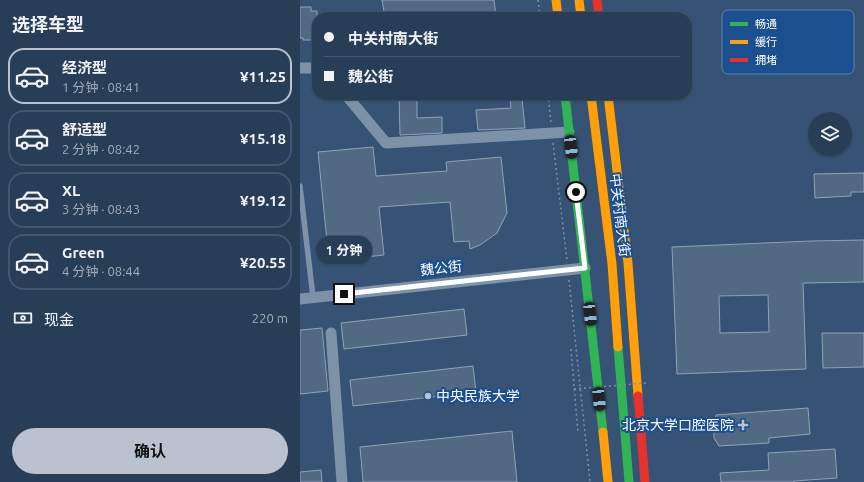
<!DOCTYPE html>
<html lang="zh">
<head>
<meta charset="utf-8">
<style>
	:root { --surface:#283e57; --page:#30455d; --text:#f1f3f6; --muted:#a5aeba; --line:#44576d; --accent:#b9c2ce }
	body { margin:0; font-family:Ubuntu,"Noto Sans SC",sans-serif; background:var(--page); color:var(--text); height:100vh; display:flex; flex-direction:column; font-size:15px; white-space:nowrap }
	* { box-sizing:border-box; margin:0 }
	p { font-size:13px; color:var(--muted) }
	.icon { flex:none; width:22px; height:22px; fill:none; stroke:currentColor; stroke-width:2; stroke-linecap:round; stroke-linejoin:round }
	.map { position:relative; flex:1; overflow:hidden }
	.details { display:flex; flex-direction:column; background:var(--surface); width:300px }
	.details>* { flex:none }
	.top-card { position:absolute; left:12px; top:12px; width:380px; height:88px; border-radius:16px; box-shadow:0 1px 3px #0004,0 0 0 1px var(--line); display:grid; align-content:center; height:88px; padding:0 12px; background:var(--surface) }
	.fabs { position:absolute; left:508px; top:112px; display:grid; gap:8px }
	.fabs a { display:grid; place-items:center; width:44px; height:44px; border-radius:50%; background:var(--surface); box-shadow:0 1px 3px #0004,0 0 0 1px var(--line); font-size:20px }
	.end { position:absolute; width:18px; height:18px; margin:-9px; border:5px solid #fff; background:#111; box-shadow:0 0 0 2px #111 }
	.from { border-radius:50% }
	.bubble { position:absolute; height:28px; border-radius:14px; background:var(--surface); box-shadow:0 1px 3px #0004,0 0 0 1px var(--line); font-size:13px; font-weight:700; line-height:28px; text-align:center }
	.car { position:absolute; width:12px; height:24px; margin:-12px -6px; border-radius:5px; box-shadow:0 0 3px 1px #0007; background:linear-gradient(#222 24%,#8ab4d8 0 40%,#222 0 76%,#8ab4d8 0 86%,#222 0) }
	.top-card b { display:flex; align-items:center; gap:14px; height:38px; font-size:15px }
	.top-card b+b { border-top:1px solid var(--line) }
	.top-card i { width:10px; height:10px; background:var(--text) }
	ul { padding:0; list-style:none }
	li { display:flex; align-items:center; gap:12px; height:56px; margin:0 8px 6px; padding:0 4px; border:2px solid var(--line); border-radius:16px }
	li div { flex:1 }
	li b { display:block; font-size:15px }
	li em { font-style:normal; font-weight:700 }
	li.current { border-color:var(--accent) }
	li>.icon { width:36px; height:36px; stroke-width:1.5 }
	h2 { padding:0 12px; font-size:18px; line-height:48px }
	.pay { display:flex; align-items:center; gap:10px; height:44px; padding:0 12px; font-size:15px }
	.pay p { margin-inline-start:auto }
	.primary-button { display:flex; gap:8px; margin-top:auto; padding:8px 12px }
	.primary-button a { flex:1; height:46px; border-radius:24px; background:var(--accent); color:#111; font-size:16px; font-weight:700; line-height:46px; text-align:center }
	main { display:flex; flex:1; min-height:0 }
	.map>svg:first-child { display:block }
</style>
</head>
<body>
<main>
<section class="details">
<h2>选择车型</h2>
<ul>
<li class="current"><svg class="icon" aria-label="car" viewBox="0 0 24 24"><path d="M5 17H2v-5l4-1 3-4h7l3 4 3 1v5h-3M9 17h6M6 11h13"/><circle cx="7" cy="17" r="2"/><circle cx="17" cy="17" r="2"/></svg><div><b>经济型</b><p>1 分钟 · 08:41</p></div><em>¥11.25</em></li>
<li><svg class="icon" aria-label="car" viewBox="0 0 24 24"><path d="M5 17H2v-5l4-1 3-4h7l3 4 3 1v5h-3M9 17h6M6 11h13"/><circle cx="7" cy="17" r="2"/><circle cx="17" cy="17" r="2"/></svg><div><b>舒适型</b><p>2 分钟 · 08:42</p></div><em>¥15.18</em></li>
<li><svg class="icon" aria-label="car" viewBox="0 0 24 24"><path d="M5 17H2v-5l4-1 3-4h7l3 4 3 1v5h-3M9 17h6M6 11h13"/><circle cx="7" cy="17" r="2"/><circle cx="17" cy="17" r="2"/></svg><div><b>XL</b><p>3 分钟 · 08:43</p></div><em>¥19.12</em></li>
<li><svg class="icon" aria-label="car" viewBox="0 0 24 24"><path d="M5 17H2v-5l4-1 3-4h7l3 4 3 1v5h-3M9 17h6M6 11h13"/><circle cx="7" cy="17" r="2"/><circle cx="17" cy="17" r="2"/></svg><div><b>Green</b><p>4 分钟 · 08:44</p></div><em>¥20.55</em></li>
</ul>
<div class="pay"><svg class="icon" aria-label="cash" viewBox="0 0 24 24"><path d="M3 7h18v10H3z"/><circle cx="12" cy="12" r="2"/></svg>现金<p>220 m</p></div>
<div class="primary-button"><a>确认</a></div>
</section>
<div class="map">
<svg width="564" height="482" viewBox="0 0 564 482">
	<rect width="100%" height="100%" fill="#365274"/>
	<g fill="#526984" stroke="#92a2b6" fill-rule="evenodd">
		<polygon points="82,0 194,0 196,17 85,17"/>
		<polygon points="0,7 11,7 11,11 17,11 17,40 3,40 3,38 0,38"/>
		<polygon points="99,95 117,95 117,118 142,117 142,133 100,135"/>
		<polygon points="222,98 225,128 178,130 176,110 211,108 210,99"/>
		<polygon points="73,147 76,176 147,171 146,162 201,157 207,213 197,233 180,245 170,249 169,241 154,242 150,202 79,207 84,255 29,261 18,152"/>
		<polygon points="564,173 564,192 551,192 551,196 515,198 514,174"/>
		<path d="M564,240V282L503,283L506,369L377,374L372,247L511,241ZM468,295L469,332L420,333L419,296Z"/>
		<polygon points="164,309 167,335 44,349 41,323"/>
		<polygon points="22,328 28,391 0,394 0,330"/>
		<polygon points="522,333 564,333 564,367 523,368"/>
		<polygon points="173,366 176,392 53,406 50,380"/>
		<polygon points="508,408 510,434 469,438 469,443 419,446 414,438 414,423 416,415"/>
		<polygon points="212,431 217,482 63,482 60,447"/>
		<polygon points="535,449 537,478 494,481 494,482 421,482 420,473 469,470 468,453"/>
		<polygon points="21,470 22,482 0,482 0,472"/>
	</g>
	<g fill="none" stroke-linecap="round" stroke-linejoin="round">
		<g stroke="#7d92a8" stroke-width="1.5" stroke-dasharray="2 3" stroke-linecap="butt">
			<polyline points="238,0 240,17"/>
			<polyline points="248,95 251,123"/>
			<polyline points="253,143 267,260"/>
			<polyline points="269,280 290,482"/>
			<polyline points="271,349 278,433"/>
		</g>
		<polyline stroke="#7d92a8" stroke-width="5.5" points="0,186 13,297"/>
		<g stroke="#7d92a8" stroke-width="11">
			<polyline points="0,68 17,68"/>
			<polyline points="46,95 86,143 269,132"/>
			<polyline points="0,299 285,268"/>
			<polyline points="31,333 42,482"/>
		</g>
		<g stroke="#30b455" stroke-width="9">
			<polyline points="265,95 303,432"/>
			<polyline points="318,347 329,482"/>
		</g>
		<g stroke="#ff9f0a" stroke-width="9">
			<polyline points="256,0 258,17"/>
			<polyline points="279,0 281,17"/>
			<polyline points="291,95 312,264 318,347"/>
			<polyline points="308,95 328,263 338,396"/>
			<polyline points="303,432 308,482"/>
		</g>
		<g stroke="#e5322d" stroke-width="9">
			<polyline points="297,0 299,17"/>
			<polyline points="338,396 345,482"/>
		</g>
		<polyline stroke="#7d92a8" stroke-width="1.5" stroke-dasharray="2 3" stroke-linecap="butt" points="274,389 346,383"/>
	</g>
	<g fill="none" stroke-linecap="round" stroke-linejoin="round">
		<polyline stroke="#fff" stroke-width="5" points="44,294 285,268 276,192"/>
	</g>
	<g fill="#b9c2ce" stroke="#1b4f8f" stroke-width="1.5">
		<circle cx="128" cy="396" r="4"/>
		<path d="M441 419h4v4h4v4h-4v4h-4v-4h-4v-4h4z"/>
	</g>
	<g text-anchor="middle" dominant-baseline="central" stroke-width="4" stroke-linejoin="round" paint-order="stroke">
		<g font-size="14" fill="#fff" stroke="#1b4f8f">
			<text transform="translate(320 215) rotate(83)">中关村南大街</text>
			<text transform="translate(141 268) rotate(-6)">魏公街</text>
		</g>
		<g font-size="14" fill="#fff" stroke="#1b4f8f" text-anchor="start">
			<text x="136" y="396">中央民族大学</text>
			<text x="434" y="425" text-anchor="end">北京大学口腔医院</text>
		</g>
	</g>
	<rect x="422" y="10" width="132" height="64" rx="6" fill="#1b4f8f" stroke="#5f84b1" stroke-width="1"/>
	<rect x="430" y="22" width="18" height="4" fill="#30b455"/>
	<rect x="430" y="40" width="18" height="4" fill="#ff9f0a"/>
	<rect x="430" y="58" width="18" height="4" fill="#e5322d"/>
	<g font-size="11" fill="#fff">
		<text x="455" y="28">畅通</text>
		<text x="455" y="46">缓行</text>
		<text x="455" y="64">拥堵</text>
	</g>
</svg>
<div class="fabs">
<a><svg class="icon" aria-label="layers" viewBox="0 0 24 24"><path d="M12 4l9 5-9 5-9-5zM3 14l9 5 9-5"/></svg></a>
</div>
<i class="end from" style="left:276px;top:192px"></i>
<i class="end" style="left:44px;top:294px"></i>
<div class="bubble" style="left:16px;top:236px;width:56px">1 分钟</div>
<i class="car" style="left:271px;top:147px;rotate:173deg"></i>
<i class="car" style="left:290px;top:314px;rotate:174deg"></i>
<i class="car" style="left:299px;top:399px;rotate:174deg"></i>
<div class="top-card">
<b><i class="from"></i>中关村南大街</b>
<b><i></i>魏公街</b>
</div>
</div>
</main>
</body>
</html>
